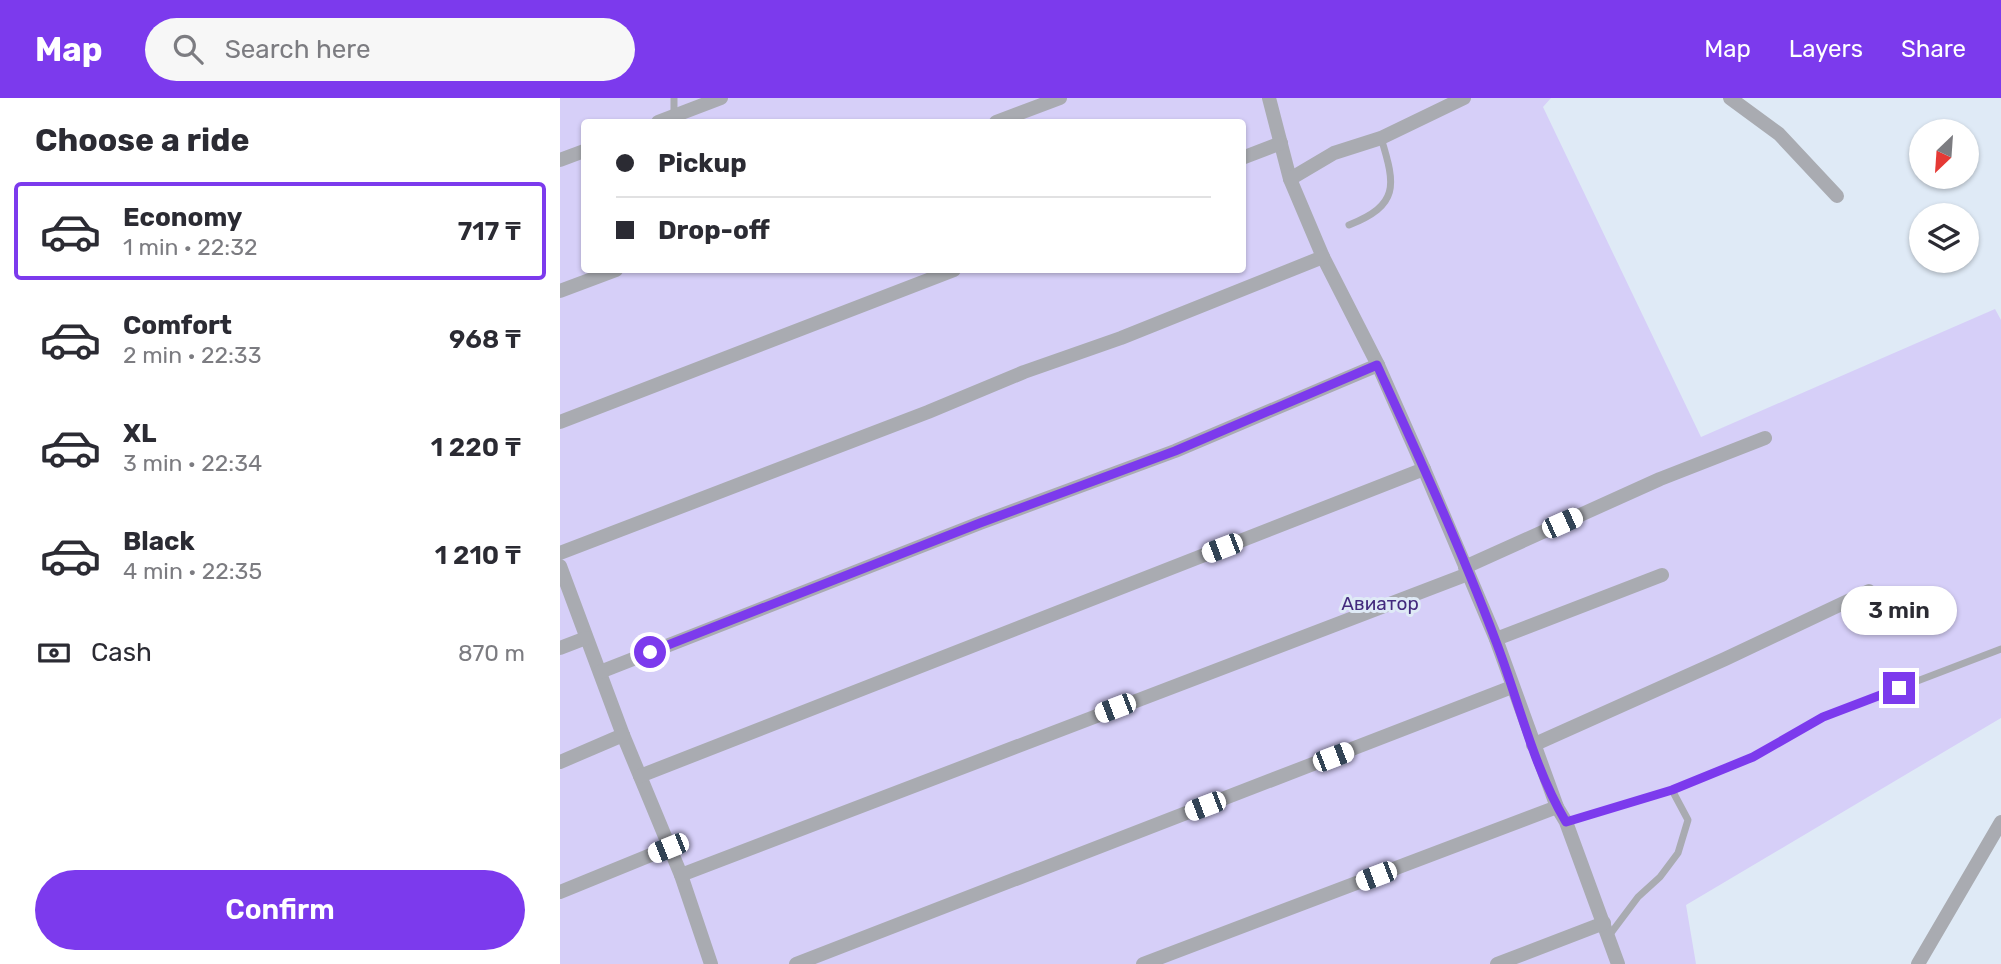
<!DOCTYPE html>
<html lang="en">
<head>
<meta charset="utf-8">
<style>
	:root { --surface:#fff; --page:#f7f7f7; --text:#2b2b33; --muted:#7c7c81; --line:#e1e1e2; --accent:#7c3aed }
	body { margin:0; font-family:Rubik,sans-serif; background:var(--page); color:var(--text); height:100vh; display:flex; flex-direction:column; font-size:26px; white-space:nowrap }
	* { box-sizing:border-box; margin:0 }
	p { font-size:23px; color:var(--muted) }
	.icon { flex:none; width:38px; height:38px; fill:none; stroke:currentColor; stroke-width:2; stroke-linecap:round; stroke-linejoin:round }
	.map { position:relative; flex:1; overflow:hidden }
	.panel { display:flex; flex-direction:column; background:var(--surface); width:560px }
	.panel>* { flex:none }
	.banner { position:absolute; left:21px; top:21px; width:665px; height:154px; border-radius:7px; box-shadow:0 2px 5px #0004; display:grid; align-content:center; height:154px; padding:0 35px; background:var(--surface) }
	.needle { width:46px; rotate:205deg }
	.tools { position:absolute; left:1349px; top:21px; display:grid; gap:14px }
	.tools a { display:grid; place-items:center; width:70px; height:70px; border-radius:50%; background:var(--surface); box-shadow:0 2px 5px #0004; font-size:35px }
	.end { position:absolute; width:32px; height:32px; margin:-16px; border:9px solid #7c3aed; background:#fff; box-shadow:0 0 0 4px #fff }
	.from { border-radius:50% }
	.bubble { position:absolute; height:49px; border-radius:24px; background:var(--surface); box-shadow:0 2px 5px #0004; font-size:23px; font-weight:600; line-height:49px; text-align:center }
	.car { position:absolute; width:21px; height:42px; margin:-21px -10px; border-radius:9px; box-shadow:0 0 5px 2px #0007; background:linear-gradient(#fff 24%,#345 0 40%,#fff 0 76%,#345 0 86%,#fff 0) }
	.banner b { display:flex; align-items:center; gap:24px; height:66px; font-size:26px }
	.banner b+b { border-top:2px solid var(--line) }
	.banner i { width:18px; height:18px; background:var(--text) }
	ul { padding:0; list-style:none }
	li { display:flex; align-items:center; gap:21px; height:98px; margin:0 14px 10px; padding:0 21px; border:4px solid transparent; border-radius:7px }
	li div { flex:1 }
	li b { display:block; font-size:26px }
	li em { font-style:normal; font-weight:600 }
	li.active { border-color:var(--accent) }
	li>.icon { width:63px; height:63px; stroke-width:1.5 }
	h2 { padding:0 35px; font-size:32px; line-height:84px }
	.pay { display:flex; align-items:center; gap:18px; height:77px; padding:0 35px; font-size:26px }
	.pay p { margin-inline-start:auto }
	.primary-button { display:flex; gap:14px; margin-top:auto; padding:14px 35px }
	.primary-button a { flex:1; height:80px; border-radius:42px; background:var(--accent); color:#fff; font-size:28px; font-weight:600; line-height:80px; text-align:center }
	header { display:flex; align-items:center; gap:42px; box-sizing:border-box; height:98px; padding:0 35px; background:var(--accent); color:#fff }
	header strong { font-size:33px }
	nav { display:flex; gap:38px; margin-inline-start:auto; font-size:24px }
	.search { width:490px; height:63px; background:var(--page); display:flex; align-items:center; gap:18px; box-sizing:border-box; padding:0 24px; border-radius:38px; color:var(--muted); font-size:26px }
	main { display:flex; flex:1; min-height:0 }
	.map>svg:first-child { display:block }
</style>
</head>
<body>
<header>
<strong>Map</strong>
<div class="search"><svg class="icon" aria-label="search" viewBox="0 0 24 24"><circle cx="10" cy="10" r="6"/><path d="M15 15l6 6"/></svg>Search here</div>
<nav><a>Map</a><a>Layers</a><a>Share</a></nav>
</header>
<main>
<section class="panel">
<h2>Choose a ride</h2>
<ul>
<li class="active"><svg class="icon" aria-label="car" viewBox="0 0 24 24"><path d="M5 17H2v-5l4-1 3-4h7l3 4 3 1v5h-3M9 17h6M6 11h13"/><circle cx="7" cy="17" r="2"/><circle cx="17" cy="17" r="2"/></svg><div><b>Economy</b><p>1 min · 22:32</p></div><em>717 ₸</em></li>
<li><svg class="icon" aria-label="car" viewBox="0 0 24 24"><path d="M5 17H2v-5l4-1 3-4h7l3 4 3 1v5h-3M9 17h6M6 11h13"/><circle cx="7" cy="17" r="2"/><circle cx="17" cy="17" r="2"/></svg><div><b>Comfort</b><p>2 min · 22:33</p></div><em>968 ₸</em></li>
<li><svg class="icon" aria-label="car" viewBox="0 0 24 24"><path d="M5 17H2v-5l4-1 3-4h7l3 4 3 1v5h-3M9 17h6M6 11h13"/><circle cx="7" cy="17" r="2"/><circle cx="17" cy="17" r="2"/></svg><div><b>XL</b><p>3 min · 22:34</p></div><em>1 220 ₸</em></li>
<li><svg class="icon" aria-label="car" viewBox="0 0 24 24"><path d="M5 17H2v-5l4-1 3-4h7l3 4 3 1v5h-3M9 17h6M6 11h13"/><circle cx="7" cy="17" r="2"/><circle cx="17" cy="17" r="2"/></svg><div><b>Black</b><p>4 min · 22:35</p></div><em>1 210 ₸</em></li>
</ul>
<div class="pay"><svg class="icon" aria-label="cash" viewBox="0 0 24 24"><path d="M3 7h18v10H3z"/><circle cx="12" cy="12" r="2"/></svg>Cash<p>870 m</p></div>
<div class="primary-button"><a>Confirm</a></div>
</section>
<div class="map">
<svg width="1441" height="866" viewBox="0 0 1441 866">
	<rect width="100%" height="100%" fill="#dfeaf6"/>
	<path fill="#d6cff8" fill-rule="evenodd" d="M0,0H991L983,9L1141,339L1435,211L1441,222V620L1126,807L1136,866H0ZM24,24H682V172H24Z"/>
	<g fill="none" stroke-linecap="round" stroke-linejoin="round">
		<g stroke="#a9abb1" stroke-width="7">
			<polyline points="114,0 114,17"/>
			<path d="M789,127C839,107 836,88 821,40"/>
			<polyline points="1006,724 1112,692 1193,659 1263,619 1441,551"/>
			<polyline points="1048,839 1078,799 1100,779 1118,755 1128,722 1112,692"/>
		</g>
		<g stroke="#a9abb1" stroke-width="14">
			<polyline points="709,0 730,81 763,159 818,267 864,371 936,541 997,709 1006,724 1058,866"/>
			<polyline points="1170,0 1219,36 1277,98"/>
			<polyline points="98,24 161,0"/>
			<polyline points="436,24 500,0"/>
			<polyline points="682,60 721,45"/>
			<polyline points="0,62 24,53"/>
			<polyline points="730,81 774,55 821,40 904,0"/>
			<polyline points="0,193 56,172"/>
			<polyline points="0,324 394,172"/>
			<polyline points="0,455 368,314 464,274 561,240 763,159"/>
			<polyline points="0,468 63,637 121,777 151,866"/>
			<polyline points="905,469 1100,381 1205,340"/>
			<polyline points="936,541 1102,477"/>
			<polyline points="0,550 26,540"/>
			<polyline points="40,574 420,425 615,353 818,267"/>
			<polyline points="973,647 1165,561 1309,493"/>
			<polyline points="0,664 63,637"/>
			<polyline points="80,678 864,371"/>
			<polyline points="121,777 908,476"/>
			<polyline points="0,794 108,750"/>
			<polyline points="236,866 952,589"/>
			<polyline points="583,866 997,709"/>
			<polyline points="937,866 1044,825"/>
			<polyline points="1358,866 1441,724"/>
		</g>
	</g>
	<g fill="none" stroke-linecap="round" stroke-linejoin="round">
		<path stroke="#7c3aed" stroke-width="9" d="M90,554L420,425L615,353L817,267C858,357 900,448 935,541C958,600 973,669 1006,724L1112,692L1193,659L1263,619L1339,590"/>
	</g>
	<g text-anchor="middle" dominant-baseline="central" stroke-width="6" stroke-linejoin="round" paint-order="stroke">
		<g font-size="19" fill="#432a7e" stroke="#dfeaf6">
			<text x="820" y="505">Авиатор</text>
		</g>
	</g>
</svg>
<div class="tools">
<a><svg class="needle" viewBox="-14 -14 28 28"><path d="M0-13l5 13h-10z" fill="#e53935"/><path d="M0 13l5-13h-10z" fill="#7c7c81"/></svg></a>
<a><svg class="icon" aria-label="layers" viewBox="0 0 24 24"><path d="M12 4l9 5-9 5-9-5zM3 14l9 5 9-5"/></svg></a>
</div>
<i class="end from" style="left:90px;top:554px"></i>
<i class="end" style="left:1339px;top:590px"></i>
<div class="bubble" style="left:1281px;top:488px;width:116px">3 min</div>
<i class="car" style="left:1002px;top:425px;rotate:66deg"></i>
<i class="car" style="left:662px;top:450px;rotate:249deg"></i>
<i class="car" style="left:555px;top:610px;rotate:249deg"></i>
<i class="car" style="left:773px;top:659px;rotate:69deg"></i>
<i class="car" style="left:645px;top:708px;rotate:249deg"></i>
<i class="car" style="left:108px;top:750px;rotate:248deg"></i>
<i class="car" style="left:816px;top:778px;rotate:249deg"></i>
<div class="banner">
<b><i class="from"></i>Pickup</b>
<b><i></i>Drop-off</b>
</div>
</div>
</main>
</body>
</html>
